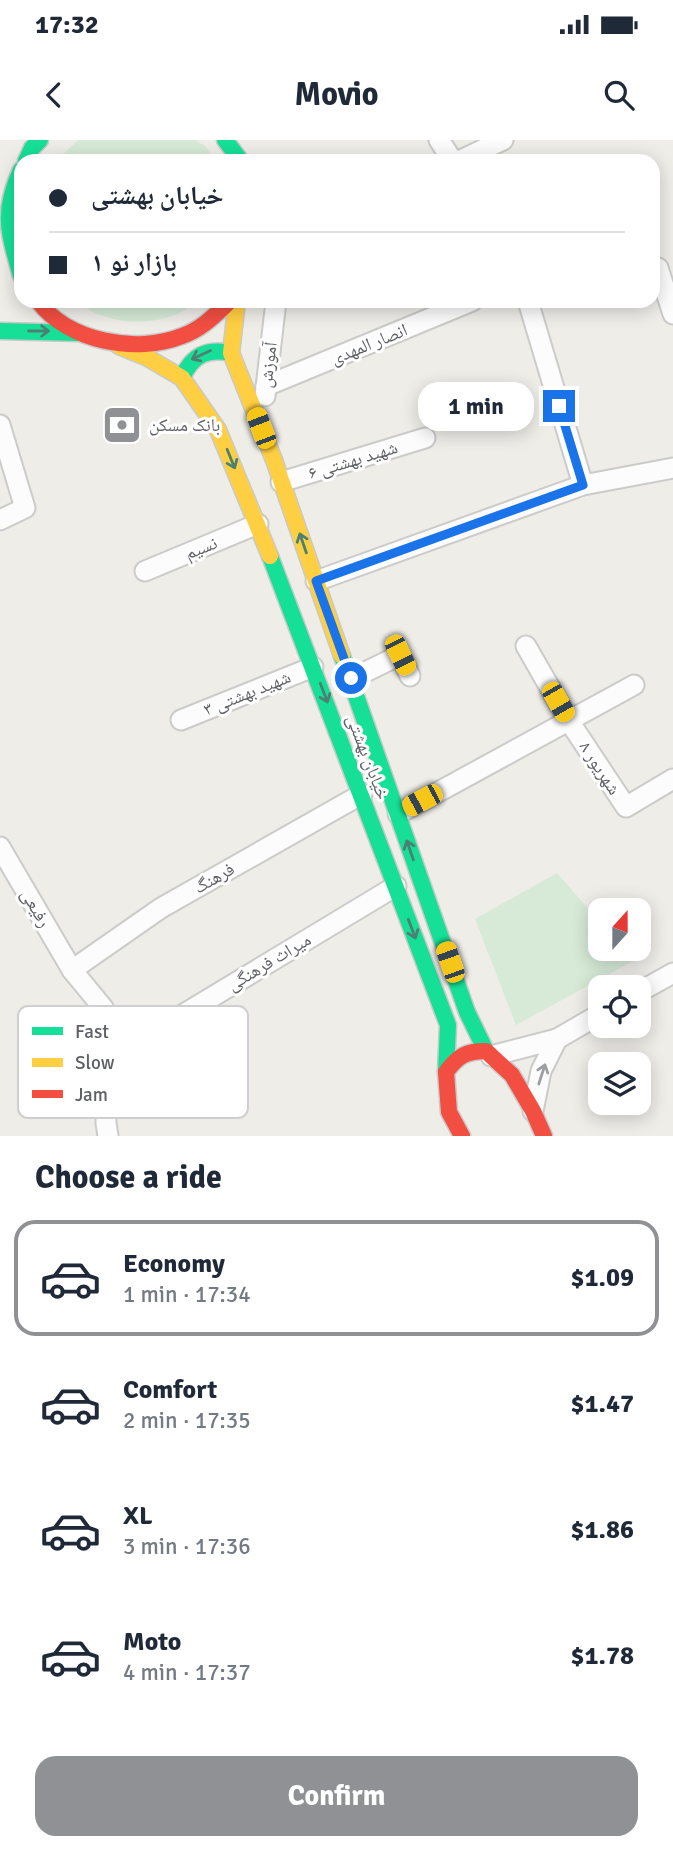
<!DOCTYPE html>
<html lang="en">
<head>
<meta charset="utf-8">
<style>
	:root { --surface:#fff; --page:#f6f6f7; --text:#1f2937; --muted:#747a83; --line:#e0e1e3; --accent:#909194 }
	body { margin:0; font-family:Signika,"Noto Naskh Arabic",sans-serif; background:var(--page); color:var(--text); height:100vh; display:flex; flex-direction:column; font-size:26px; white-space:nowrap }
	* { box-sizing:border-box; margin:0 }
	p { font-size:23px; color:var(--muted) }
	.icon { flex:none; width:38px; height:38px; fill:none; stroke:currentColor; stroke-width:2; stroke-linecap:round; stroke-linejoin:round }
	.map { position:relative; height:996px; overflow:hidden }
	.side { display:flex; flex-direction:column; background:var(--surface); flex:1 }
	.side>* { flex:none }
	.guide { position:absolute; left:14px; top:14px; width:646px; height:154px; border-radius:21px; box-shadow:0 4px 18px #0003; display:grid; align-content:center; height:154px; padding:0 35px; background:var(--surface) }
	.needle { width:46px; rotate:21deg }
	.buttons { position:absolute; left:588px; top:758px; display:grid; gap:14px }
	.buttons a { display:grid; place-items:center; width:63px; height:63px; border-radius:14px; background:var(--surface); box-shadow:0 4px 18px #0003; font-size:35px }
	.end { position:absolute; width:32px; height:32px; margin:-16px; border:9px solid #1a73e8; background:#fff; box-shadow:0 0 0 4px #fff }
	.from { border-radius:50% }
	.bubble { position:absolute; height:49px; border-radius:21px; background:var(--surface); box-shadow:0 4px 18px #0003; font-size:23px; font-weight:700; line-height:49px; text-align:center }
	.car { position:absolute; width:21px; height:42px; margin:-21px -10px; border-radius:9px; box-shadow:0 0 5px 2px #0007; background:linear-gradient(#f5c518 24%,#345 0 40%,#f5c518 0 76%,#345 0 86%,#f5c518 0) }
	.guide b { display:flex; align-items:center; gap:24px; height:66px; font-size:26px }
	.guide b+b { border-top:2px solid var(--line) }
	.guide i { width:18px; height:18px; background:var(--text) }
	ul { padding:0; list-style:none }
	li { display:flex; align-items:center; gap:21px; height:116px; margin:0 14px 10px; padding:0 21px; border:4px solid transparent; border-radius:21px }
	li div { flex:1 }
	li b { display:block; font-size:26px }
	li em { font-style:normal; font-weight:700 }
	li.on { border-color:var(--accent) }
	li>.icon { width:63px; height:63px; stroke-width:1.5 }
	h2 { padding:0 35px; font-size:32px; line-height:84px }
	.button { display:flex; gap:14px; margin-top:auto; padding:14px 35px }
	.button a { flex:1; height:80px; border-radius:21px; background:var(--accent); color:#fff; font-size:28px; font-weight:700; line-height:80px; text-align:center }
	.status { display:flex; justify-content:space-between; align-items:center; height:49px; padding:0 35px; background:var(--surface); direction:ltr }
	.status svg { height:19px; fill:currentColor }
	header { display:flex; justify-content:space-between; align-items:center; height:91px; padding:0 35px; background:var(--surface); font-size:32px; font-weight:700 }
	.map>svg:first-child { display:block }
</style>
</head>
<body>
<div class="status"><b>17:32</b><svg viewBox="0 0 49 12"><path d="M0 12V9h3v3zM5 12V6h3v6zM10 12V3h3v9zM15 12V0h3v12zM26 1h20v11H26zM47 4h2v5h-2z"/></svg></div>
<header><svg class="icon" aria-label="back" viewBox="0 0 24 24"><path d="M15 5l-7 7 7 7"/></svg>Movio<svg class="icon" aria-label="search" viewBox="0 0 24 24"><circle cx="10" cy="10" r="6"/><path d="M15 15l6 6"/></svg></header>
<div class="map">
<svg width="673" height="996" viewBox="0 0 673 996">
	<rect width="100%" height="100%" fill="#eeede8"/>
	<g fill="#d6ead7">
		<polygon points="78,0 195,0 205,6 216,21 56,21"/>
		<path d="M76,161H198C191,166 183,172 175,175C143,187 102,183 76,161Z"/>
		<polygon points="557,733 600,782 600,808 624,809 635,820 516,885 475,779"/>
	</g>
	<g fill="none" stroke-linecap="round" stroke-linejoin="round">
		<g stroke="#cbcbca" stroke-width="23">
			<g id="street">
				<polyline points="439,0 453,21"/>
				<polyline points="459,21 503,0"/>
				<polyline points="658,128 673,174"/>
				<polyline points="528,161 583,345"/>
				<polyline points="266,246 472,161"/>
				<polyline points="265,256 276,161"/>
				<polyline points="0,285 25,368 0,380"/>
				<polyline points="281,342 425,298"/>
				<polyline points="145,431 258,384"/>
				<polyline points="316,441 583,345 673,328"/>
				<polyline points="526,506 569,581 626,667 673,639"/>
				<polyline points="351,539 400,515 410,536"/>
				<polyline points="181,580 313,527"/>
				<polyline points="398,674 634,545"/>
				<polyline points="0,707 72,830 104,869 106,983 108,996"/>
				<polyline points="72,830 161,768 362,654"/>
				<polyline points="639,852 673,833"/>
				<polyline points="491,916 557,899 600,874"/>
				<polyline points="106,921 396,746"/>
				<polyline points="533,971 541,931 557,899"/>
			</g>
		</g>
		<g stroke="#c9cac8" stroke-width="19">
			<g id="fast">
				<polyline points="225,0 241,21"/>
				<polyline points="26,21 32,8 40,0"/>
				<path d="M21,30C1,73 9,93 21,136"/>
				<polyline points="0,191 77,193"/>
				<path d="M182,238C192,215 207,208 231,213"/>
				<polyline points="270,416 448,885 446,932"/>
				<polyline points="342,516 467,872 486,911"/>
			</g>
		</g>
		<g stroke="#c9cac8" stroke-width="19">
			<g id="slow">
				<polyline points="237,161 231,213 274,320 342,516"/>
				<polyline points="119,206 148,218 182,238 218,290 270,416"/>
			</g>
		</g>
		<g stroke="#c9cac8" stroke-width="19">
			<g id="jam">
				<path d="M38,161C68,202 137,214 182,196C202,189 215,175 230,161"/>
				<path d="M462,996L449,972L446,932C458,916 466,911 486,911L512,935L533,971L544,996"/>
			</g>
		</g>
		<use href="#street" stroke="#fcfcfc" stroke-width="19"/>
		<use href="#fast" stroke="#16e098" stroke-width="16"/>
		<use href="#slow" stroke="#ffcf43" stroke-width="16"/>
		<use href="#jam" stroke="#f24e42" stroke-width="16"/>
	</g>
	<defs><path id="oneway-shaft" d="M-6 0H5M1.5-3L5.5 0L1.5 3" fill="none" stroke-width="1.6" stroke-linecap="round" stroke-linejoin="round" transform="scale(1.75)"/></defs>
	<g stroke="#4c8072">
		<use href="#oneway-shaft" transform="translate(39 191)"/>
		<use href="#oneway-shaft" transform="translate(201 215) rotate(155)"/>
		<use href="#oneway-shaft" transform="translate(231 319) rotate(68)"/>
		<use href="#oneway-shaft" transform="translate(303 403) rotate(-109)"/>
		<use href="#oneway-shaft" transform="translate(324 553) rotate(69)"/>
		<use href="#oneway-shaft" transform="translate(410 710) rotate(-109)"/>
		<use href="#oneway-shaft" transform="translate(412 789) rotate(69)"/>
	</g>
	<use stroke="#9d9ea2" href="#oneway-shaft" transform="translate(542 934) rotate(-72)"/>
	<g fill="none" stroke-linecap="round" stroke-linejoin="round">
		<polyline stroke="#1a73e8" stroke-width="9" points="351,538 316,441 583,345 559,266"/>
	</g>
	<defs>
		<g id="bank-square" transform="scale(2.0125)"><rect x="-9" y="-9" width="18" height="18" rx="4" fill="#909194" stroke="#fff"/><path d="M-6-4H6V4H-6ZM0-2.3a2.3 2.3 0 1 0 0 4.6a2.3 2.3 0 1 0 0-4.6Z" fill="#fff"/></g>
	</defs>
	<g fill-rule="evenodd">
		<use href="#bank-square" x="122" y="285"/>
	</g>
	<g text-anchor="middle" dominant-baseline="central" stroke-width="6" stroke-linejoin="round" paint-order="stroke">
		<g font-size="18" fill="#5e6066" stroke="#fff">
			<text transform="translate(369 204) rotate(-22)">انصار المهدی</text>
			<text transform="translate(268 225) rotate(-83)">آموزش</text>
			<text transform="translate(353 320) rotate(-17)">شهید بهشتی ۶</text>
			<text transform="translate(201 408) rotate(-22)">نسیم</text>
			<text transform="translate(247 553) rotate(-22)">شهید بهشتی ۳</text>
			<text transform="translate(368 617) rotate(69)">خیابان بهشتی</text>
			<text transform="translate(600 628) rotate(57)">۸ شهریور</text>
			<text transform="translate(214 738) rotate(-30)">فرهنگ</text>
			<text transform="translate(36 768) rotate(60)">رفیعی</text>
			<text transform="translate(269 822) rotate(-31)">میراث فرهنگی</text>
		</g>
		<g font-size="18" fill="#5e6066" stroke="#fff" text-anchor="start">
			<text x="149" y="285">بانک مسکن</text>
		</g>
	</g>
	<rect x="18" y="866" width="230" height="112" rx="10" fill="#fff" stroke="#cfcfd1" stroke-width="2"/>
	<rect x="32" y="887" width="31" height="8" fill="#16e098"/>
	<rect x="32" y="918" width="31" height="9" fill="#ffcf43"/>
	<rect x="32" y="950" width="31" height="8" fill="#f24e42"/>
	<g font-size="19" fill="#5e6066">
		<text x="75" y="898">Fast</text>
		<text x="75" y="929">Slow</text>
		<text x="75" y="961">Jam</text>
	</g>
</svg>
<div class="buttons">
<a><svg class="needle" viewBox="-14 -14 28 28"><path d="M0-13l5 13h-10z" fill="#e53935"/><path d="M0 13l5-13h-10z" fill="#747a83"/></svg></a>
<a><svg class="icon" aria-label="locate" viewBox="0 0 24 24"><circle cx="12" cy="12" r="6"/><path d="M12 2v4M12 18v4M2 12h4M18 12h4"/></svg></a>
<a><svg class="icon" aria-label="layers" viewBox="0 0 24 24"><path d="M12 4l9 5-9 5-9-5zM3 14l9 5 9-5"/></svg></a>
</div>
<i class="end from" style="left:351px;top:538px"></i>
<i class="end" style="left:559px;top:266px"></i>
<div class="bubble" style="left:418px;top:242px;width:116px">1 min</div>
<i class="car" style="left:261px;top:288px;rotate:339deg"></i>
<i class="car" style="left:400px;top:515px;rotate:154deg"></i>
<i class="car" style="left:558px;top:562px;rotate:150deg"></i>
<i class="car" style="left:422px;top:660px;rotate:242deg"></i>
<i class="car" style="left:450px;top:822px;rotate:341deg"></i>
<div class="guide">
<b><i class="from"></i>خیابان بهشتی</b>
<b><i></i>بازار نو ۱</b>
</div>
</div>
<section class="side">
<h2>Choose a ride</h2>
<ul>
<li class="on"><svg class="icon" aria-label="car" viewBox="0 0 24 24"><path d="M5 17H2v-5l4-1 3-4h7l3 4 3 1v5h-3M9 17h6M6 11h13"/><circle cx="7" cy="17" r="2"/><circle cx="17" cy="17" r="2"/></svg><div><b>Economy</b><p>1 min · 17:34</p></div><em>$1.09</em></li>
<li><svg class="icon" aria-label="car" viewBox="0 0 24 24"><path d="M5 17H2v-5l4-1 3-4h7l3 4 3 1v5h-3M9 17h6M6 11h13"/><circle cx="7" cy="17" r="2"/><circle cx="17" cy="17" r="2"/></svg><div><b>Comfort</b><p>2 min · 17:35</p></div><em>$1.47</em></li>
<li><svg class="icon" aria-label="car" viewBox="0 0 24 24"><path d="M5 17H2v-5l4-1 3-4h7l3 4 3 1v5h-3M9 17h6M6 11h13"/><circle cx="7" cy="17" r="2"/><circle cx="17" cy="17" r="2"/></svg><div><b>XL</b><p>3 min · 17:36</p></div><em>$1.86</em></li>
<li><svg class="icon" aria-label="car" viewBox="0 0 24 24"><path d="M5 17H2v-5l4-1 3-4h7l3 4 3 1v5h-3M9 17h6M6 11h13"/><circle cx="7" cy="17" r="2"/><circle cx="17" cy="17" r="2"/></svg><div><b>Moto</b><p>4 min · 17:37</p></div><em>$1.78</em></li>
</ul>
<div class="button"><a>Confirm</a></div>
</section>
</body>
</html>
